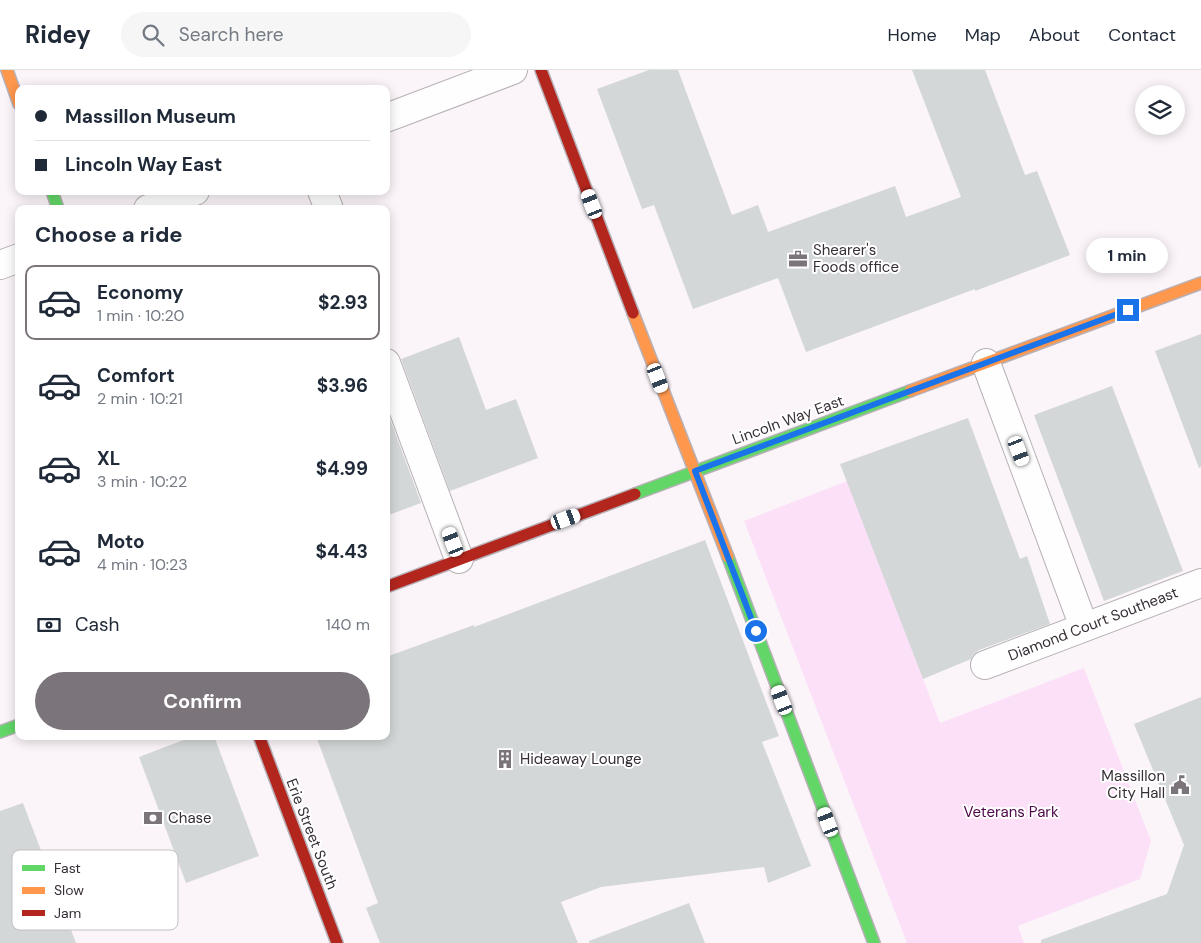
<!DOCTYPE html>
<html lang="en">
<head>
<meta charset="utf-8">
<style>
	:root { --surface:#fff; --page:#f6f6f7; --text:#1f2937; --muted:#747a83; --line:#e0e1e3; --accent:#7c747b }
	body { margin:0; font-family:"DM Sans",sans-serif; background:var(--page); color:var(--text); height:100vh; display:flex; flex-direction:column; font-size:19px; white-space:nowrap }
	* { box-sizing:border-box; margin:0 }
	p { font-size:16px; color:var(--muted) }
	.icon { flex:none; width:28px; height:28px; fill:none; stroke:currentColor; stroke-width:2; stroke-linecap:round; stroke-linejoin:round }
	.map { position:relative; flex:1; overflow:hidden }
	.sheet { position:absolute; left:15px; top:135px; width:375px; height:535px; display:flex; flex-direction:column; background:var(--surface); border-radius:10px; box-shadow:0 2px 12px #0003 }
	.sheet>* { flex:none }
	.hud { position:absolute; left:15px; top:15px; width:375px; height:110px; border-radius:10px; box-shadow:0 2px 12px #0003; display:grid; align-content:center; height:110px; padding:0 20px; background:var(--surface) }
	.buttons { position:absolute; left:1135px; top:15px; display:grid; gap:10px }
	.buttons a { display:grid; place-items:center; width:50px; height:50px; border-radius:50%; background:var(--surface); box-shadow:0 2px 12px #0003; font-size:25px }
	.end { position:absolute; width:22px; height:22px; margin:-11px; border:6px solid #1a73e8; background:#fff; box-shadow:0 0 0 2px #fff }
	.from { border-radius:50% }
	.bubble { position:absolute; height:35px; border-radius:18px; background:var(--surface); box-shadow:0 2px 12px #0003; font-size:16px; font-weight:700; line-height:35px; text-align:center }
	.car { position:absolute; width:15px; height:30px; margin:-15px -8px; border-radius:6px; box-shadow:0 0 4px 1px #0007; background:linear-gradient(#fff 24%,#345 0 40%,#fff 0 76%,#345 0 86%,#fff 0) }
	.hud b { display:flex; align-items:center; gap:18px; height:48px; font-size:19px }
	.hud b+b { border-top:1px solid var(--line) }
	.hud i { width:12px; height:12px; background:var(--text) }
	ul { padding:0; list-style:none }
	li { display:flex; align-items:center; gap:15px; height:75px; margin:0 10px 8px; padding:0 10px; border:2px solid transparent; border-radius:10px }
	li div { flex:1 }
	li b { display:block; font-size:19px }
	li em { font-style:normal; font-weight:700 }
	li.selected { border-color:var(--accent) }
	li>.icon { width:45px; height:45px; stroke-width:1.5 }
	h2 { padding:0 20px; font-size:22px; line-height:60px }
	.pay { display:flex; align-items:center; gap:12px; height:55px; padding:0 20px; font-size:19px }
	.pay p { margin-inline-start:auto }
	.action { display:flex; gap:10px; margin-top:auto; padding:10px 20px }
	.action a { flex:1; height:58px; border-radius:30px; background:var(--accent); color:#fff; font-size:20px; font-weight:700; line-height:58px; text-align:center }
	header { display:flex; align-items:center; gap:30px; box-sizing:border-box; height:70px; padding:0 25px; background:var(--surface); border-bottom:1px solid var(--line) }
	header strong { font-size:24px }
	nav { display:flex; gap:28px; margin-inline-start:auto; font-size:18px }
	.search { width:350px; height:45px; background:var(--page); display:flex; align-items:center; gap:12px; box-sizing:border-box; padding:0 18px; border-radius:28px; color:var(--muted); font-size:19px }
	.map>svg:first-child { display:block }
</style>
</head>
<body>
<header>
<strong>Ridey</strong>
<div class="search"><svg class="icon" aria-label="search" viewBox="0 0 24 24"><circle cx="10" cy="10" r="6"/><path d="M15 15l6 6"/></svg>Search here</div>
<nav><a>Home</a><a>Map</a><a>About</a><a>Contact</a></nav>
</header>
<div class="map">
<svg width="1201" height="873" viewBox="0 0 1201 873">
	<rect width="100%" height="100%" fill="#fbf5fa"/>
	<polygon fill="#fce0f8" points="847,411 940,653 1084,598 1151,771 1140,809 1018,856 1024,873 907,873 744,451"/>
	<g fill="#d3d7d8">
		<polygon points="649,0 678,0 732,145 758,135 768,162 895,116 906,147 961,127 912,0 985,0 1025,105 1037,101 1070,185 975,221 975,219 806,282 778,208 693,239 654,135 642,139 597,19"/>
		<polygon points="1201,264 1201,397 1199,398 1155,281"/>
		<polygon points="459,267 486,340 516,329 538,388 450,421 401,289"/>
		<polygon points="1112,316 1183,501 1104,531 1034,345"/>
		<polygon points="386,338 421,433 386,446"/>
		<polygon points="968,348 1020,489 1027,486 1050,554 979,580 973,585 971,589 923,609 840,394"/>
		<polygon points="705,470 779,666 762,672 811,796 768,813 764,797 601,817 561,832 578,873 380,873 366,838 378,833 316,666 386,666 386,587 474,555 474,557"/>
		<polygon points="1201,627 1201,873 1041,873 1041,870 1167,824 1184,775 1134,654"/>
		<polygon points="194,666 214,666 259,786 186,813 139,687"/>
		<polygon points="23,733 76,873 0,873 0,741"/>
		<polygon points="689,833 705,873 589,873 589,871"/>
	</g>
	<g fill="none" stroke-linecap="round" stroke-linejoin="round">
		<g stroke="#b7b0b6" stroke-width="30">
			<g id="street">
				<polyline points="386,48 513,0"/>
				<polyline points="322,121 329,139"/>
				<polyline points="148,139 195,121"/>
				<polyline points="0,195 19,188"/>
				<polyline points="386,293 459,489"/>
				<polyline points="986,293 1084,557"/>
				<polyline points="985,595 1201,513"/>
			</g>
		</g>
		<g stroke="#b7b0b6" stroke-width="14">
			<g id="fast">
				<polyline points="52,121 58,139"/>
				<polyline points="635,424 910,321"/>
				<polyline points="728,487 874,873"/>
				<polyline points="0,662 19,655"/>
			</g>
		</g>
		<g stroke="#b7b0b6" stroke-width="14">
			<g id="slow">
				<polyline points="7,0 19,34"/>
				<polyline points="633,243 728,487"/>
				<polyline points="910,321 1201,213"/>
			</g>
		</g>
		<g stroke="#b7b0b6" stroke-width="14">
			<g id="jam">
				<polyline points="541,0 633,243"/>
				<polyline points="386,517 635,424"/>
				<polyline points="259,666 337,873"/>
			</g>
		</g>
		<use href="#street" stroke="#fefefe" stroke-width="28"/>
		<use href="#fast" stroke="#63d668" stroke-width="11"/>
		<use href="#slow" stroke="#ff974d" stroke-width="11"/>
		<use href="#jam" stroke="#b3261e" stroke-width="11"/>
	</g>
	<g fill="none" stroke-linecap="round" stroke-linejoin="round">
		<polyline stroke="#1a73e8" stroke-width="6" points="756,561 695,401 1128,240"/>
	</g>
	<defs>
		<g id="office-bare" transform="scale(1.5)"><path d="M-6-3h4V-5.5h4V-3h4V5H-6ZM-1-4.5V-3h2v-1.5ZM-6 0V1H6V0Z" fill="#7c747b" stroke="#fff" stroke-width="2.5" paint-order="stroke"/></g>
		<g id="building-bare" transform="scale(1.5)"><path d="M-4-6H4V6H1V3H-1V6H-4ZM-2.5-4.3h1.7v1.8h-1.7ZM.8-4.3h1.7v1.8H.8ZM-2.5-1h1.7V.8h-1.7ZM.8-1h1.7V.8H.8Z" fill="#7c747b" stroke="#fff" stroke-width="2.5" paint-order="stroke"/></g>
		<g id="civic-bare" transform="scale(1.5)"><path d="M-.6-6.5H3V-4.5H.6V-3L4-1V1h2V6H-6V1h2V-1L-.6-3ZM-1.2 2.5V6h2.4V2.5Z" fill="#7c747b" stroke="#fff" stroke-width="2.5" paint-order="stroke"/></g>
		<g id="bank-bare" transform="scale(1.5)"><path d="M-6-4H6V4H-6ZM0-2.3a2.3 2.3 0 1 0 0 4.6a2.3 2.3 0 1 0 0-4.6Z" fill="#7c747b" stroke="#fff" stroke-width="2.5" paint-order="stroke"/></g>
	</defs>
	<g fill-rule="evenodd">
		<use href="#office-bare" x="798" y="189"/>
		<use href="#building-bare" x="505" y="689"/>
		<use href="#civic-bare" x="1180" y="715"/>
		<use href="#bank-bare" x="153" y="748"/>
	</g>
	<g text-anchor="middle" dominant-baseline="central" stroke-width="4" stroke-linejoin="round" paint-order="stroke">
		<g font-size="15" fill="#372e36" stroke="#fff" text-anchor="start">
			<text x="813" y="180">Shearer's<tspan x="813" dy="17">Foods office</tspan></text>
			<text x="520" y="689">Hideaway Lounge</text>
			<text x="1165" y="706" text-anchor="end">Massillon<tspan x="1165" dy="17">City Hall</tspan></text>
			<text x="168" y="748">Chase</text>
		</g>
		<g font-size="15" fill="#372e36" stroke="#fff">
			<text transform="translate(788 350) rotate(-20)">Lincoln Way East</text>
			<text transform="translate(1093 554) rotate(-21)">Diamond Court Southeast</text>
			<text transform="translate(312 764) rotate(69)">Erie Street South</text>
		</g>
		<g font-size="15" fill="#4d0649" stroke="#fff">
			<text x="1011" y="742">Veterans Park</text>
		</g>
	</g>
	<rect x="12" y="780" width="166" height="80" rx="8" fill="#fff" stroke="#c3c0c3" stroke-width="1"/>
	<rect x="22" y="795" width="23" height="6" fill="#63d668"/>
	<rect x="22" y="817" width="23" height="7" fill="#ff974d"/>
	<rect x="22" y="840" width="23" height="6" fill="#b3261e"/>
	<g font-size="14" fill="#372e36">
		<text x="54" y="803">Fast</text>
		<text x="54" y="825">Slow</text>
		<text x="54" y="848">Jam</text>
	</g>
</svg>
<div class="buttons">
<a><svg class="icon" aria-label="layers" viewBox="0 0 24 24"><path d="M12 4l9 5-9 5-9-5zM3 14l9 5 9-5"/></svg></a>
</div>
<i class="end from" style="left:756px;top:561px"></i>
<i class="end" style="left:1128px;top:240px"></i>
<div class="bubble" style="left:1086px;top:168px;width:82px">1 min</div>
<i class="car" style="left:592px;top:134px;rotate:339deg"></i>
<i class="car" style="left:658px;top:308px;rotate:159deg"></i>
<i class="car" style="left:1019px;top:381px;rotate:159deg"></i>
<i class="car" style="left:566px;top:449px;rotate:70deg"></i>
<i class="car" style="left:453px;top:472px;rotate:339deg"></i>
<i class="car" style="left:782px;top:630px;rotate:339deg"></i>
<i class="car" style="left:828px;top:752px;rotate:339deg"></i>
<div class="hud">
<b><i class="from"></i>Massillon Museum</b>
<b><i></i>Lincoln Way East</b>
</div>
<section class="sheet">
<h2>Choose a ride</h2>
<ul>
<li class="selected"><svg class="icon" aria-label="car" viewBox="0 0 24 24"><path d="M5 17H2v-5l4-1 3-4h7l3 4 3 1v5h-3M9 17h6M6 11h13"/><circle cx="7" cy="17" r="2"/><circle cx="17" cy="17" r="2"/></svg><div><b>Economy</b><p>1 min · 10:20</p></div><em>$2.93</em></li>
<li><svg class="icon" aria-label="car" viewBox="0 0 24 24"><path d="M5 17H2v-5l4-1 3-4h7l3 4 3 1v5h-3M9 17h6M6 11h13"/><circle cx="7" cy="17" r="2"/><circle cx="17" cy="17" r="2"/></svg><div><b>Comfort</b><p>2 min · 10:21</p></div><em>$3.96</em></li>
<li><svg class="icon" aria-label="car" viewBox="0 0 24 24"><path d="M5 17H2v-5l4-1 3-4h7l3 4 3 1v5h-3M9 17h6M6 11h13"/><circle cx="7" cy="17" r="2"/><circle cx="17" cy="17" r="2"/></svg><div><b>XL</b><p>3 min · 10:22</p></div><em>$4.99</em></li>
<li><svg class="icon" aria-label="car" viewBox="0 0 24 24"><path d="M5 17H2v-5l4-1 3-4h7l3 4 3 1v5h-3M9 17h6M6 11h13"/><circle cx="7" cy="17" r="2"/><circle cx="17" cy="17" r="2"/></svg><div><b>Moto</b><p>4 min · 10:23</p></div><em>$4.43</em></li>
</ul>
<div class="pay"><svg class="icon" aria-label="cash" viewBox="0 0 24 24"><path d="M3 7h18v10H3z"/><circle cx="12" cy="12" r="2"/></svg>Cash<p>140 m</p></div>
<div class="action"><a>Confirm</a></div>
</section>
</div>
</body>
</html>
